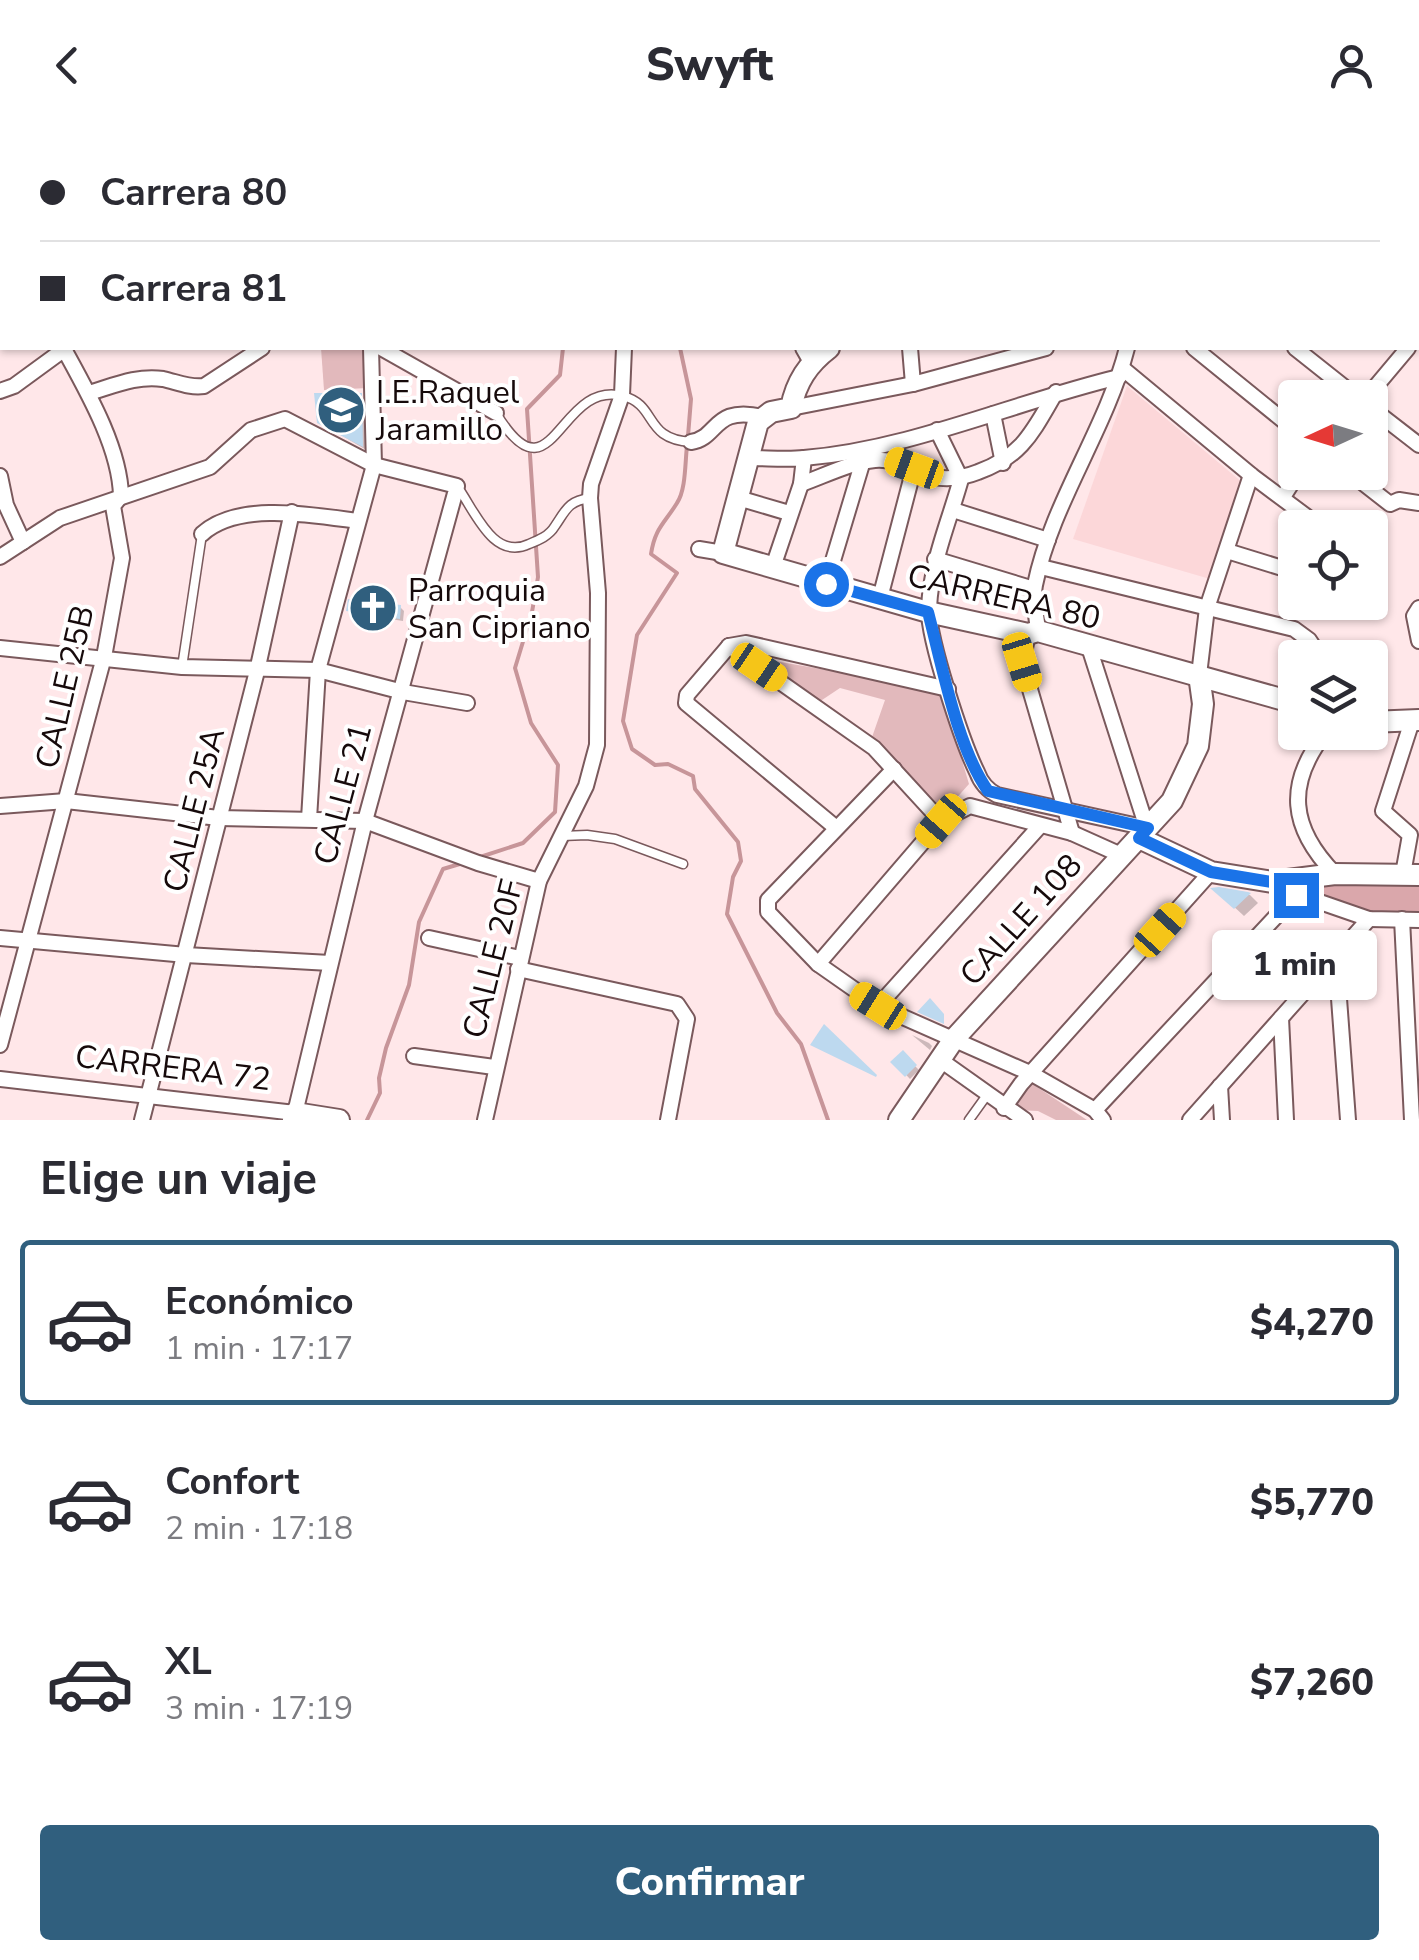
<!DOCTYPE html>
<html lang="es">
<head>
<meta charset="utf-8">
<style>
	:root { --surface:#fff; --page:#f7f7f7; --text:#2b2b33; --muted:#7c7c81; --line:#e1e1e2; --accent:#305f7e }
	body { margin:0; font-family:"Nunito Sans",sans-serif; background:var(--page); color:var(--text); height:100vh; display:flex; flex-direction:column; font-size:38px; white-space:nowrap }
	* { box-sizing:border-box; margin:0 }
	p { font-size:32px; color:var(--muted) }
	.icon { flex:none; width:55px; height:55px; fill:none; stroke:currentColor; stroke-width:2; stroke-linecap:round; stroke-linejoin:round }
	.map { position:relative; height:990px; overflow:hidden }
	.sheet { display:flex; flex-direction:column; background:var(--surface); flex:1 }
	.sheet>* { flex:none }
	.hud { position:absolute; left:0px; top:0px; width:1420px; height:220px; box-shadow:0 2px 8px #0004; display:grid; align-content:center; height:220px; padding:0 40px; background:var(--surface) }
	.needle { width:65px; rotate:266deg }
	.fabs { position:absolute; left:1278px; top:250px; display:grid; gap:20px }
	.fabs a { display:grid; place-items:center; width:110px; height:110px; border-radius:10px; background:var(--surface); box-shadow:0 2px 8px #0004; font-size:50px }
	.end { position:absolute; width:45px; height:45px; margin:-22px; border:12px solid #1a73e8; background:#fff; box-shadow:0 0 0 5px #fff }
	.from { border-radius:50% }
	.bubble { position:absolute; height:70px; border-radius:10px; background:var(--surface); box-shadow:0 2px 8px #0004; font-size:32px; font-weight:800; line-height:70px; text-align:center }
	.car { position:absolute; width:30px; height:60px; margin:-30px -15px; border-radius:12px; box-shadow:0 0 8px 2px #0007; background:linear-gradient(#f5c518 24%,#345 0 40%,#f5c518 0 76%,#345 0 86%,#f5c518 0) }
	.hud b { display:flex; align-items:center; gap:35px; height:95px; font-size:38px }
	.hud b+b { border-top:2px solid var(--line) }
	.hud i { width:25px; height:25px; background:var(--text) }
	ul { padding:0; list-style:none }
	li { display:flex; align-items:center; gap:30px; height:165px; margin:0 20px 15px; padding:0 20px; border:5px solid transparent; border-radius:10px }
	li div { flex:1 }
	li b { display:block; font-size:38px }
	li em { font-style:normal; font-weight:800 }
	li.active { border-color:var(--accent) }
	li>.icon { width:90px; height:90px; stroke-width:1.5 }
	h2 { padding:0 40px; font-size:45px; line-height:120px }
	.cta { display:flex; gap:20px; margin-top:auto; padding:20px 40px }
	.cta a { flex:1; height:115px; border-radius:10px; background:var(--accent); color:#fff; font-size:40px; font-weight:800; line-height:115px; text-align:center }
	header { display:flex; justify-content:space-between; align-items:center; height:130px; padding:0 40px; background:var(--surface); font-size:45px; font-weight:800 }
	.map>svg:first-child { display:block }
</style>
</head>
<body>
<header><svg class="icon" aria-label="back" viewBox="0 0 24 24"><path d="M15 5l-7 7 7 7"/></svg>Swyft<svg class="icon" aria-label="person" viewBox="0 0 24 24"><circle cx="12" cy="8" r="4"/><path d="M4 21q1-7 8-7t8 7"/></svg></header>
<div class="map">
<svg width="1419" height="990" viewBox="0 0 1419 990">
	<rect width="100%" height="100%" fill="#ffe7e9"/>
	<polygon fill="#fcd7d9" points="1127,256 1243,353 1210,449 1073,409"/>
	<g fill="#e2b9bc">
		<polygon points="321,218 367,218 369,258 324,260"/>
		<polygon points="747,526 941,560 969,654 945,681 871,610 885,570 840,558 816,574"/>
		<polygon points="1031,953 1087,990 1056,990 1038,981 1014,980"/>
	</g>
	<polygon fill="#daa7ab" points="1335,751 1419,753 1419,783 1369,782 1302,759"/>
	<g fill="#0003">
		<polygon points="360,266 367,272 368,321 319,292"/>
		<polygon points="400,477 404,481 403,491 352,483 348,480"/>
		<polygon points="1216,760 1250,765 1258,773 1244,786"/>
		<polygon points="912,905 929,913 932,916 930,920"/>
		<polygon points="902,923 919,940 910,949 894,932"/>
	</g>
	<g fill="none" stroke-linecap="round" stroke-linejoin="round">
		<g stroke="#c79599" stroke-width="4">
			<polyline points="678,0 681,2"/>
			<polyline points="557,2 557,0"/>
			<polyline points="680,218 691,269 688,306"/>
			<path d="M687,316C685,332 686,360 677,373C664,394 655,398 651,424L677,443L637,505L623,591L632,619L655,635L668,634L693,646L695,659L738,712L741,731L733,747L727,784L777,883L801,914L828,990"/>
			<polyline points="477,728 523,713 555,682 558,635 531,593 515,538 532,482 538,447 527,279 560,245 563,218"/>
			<polyline points="367,990 380,963 379,948 386,918 409,855 419,792 443,739 463,733"/>
		</g>
	</g>
	<g fill="#bdd9ef">
		<polygon points="314,263 362,263 363,317 317,293"/>
		<polygon points="348,469 401,475 400,489 346,481"/>
		<polygon points="1219,757 1248,762 1251,763 1234,779 1210,758"/>
		<polygon points="930,868 944,884 944,894 917,882"/>
		<polygon points="824,894 877,945 876,947 810,915"/>
		<polygon points="903,920 917,935 905,947 890,932"/>
	</g>
	<g fill="none" stroke-linecap="round" stroke-linejoin="round">
		<g stroke="#7a595c" stroke-width="11">
			<g id="lane">
				<path d="M496,283C553,377 558,249 623,266C658,275 643,309 691,312"/>
				<path d="M457,356C475,381 493,431 529,414C539,410 549,406 555,396C566,380 568,371 590,368"/>
				<polyline points="182,537 202,404"/>
				<polyline points="562,706 587,705 615,709 683,734"/>
				<polyline points="969,990 987,965"/>
			</g>
		</g>
		<g stroke="#7a595c" stroke-width="18">
			<g id="street">
				<polyline points="288,0 289,2"/>
				<polyline points="615,0 616,2"/>
				<polyline points="757,0 759,2"/>
				<polyline points="1216,0 1217,2"/>
				<polyline points="1284,0 1288,2"/>
				<polyline points="1388,0 1391,2"/>
				<polyline points="211,2 215,0"/>
				<polyline points="457,2 457,0"/>
				<polyline points="831,2 834,0"/>
				<polyline points="1140,2 1148,0"/>
				<polyline points="1418,24 1419,25"/>
				<polyline points="1418,69 1419,68"/>
				<polyline points="0,96 2,104"/>
				<polyline points="0,160 2,159"/>
				<polyline points="1418,176 1419,178"/>
				<polyline points="1418,207 1419,205"/>
				<polyline points="381,218 496,283"/>
				<polyline points="803,218 811,232"/>
				<polyline points="910,218 913,254"/>
				<polyline points="1194,218 1295,300"/>
				<polyline points="1295,218 1358,268"/>
				<polyline points="1122,238 1251,345 1322,398"/>
				<polyline points="0,261 14,256 66,218"/>
				<path d="M89,263C113,256 137,245 163,249C177,252 189,258 204,256L262,218"/>
				<polyline points="1366,268 1408,218"/>
				<polyline points="1370,277 1419,315"/>
				<polyline points="791,278 913,254 1046,218"/>
				<polyline points="993,284 1003,333"/>
				<path d="M937,300L961,349C949,392 931,432 929,478C927,506 963,614 977,642C981,653 987,660 997,665L1147,698"/>
				<path d="M691,312C719,308 712,275 763,287"/>
				<path d="M750,328C768,328 787,330 804,328C912,319 1014,272 1119,247"/>
				<polyline points="1349,342 1390,374 1399,370 1419,373"/>
				<polyline points="0,346 6,375 23,412"/>
				<path d="M801,354C824,346 851,332 875,330C897,328 913,342 933,347C950,350 963,348 978,342C1023,326 1033,301 1056,262"/>
				<polyline points="1283,367 1299,342"/>
				<polyline points="738,368 789,383"/>
				<polyline points="953,380 1048,410"/>
				<path d="M202,404C238,371 313,385 358,391"/>
				<polyline points="699,419 723,423"/>
				<polyline points="1227,421 1295,442"/>
				<polyline points="0,427 60,388 210,337 251,300 285,289 374,335 457,356 365,691 295,983 0,949"/>
				<polyline points="935,429 1034,459"/>
				<polyline points="773,437 801,354 804,328"/>
				<polyline points="1041,437 1294,499 1309,510 1321,528"/>
				<polyline points="826,454 862,334"/>
				<polyline points="880,468 914,338"/>
				<polyline points="1419,478 1414,486 1419,511"/>
				<path d="M1038,501C1037,487 1032,469 1035,455C1052,372 1106,300 1127,218"/>
				<polyline points="1028,504 1022,532 1072,703"/>
				<polyline points="729,516 874,618 941,691"/>
				<polyline points="729,516 687,565 686,573 835,697"/>
				<polyline points="729,516 746,513 948,559"/>
				<polyline points="1089,517 1147,698"/>
				<polyline points="0,518 182,537 318,540 403,562 467,573"/>
				<polyline points="1199,545 1207,478 1251,345"/>
				<path d="M1326,602C1285,654 1290,698 1335,744"/>
				<polyline points="894,639 768,770 768,782 818,834 878,876 1032,944 1095,980 1103,990"/>
				<polyline points="0,676 66,671 219,688 365,691 478,733 539,751"/>
				<polyline points="309,689 318,540 374,335 371,218"/>
				<polyline points="1403,744 1410,705 1383,681 1412,591"/>
				<polyline points="1291,762 1369,789 1419,790"/>
				<polyline points="1402,789 1412,990"/>
				<polyline points="0,808 186,825 330,833"/>
				<polyline points="429,808 520,828"/>
				<polyline points="1336,828 1348,990"/>
				<polyline points="818,834 941,691 970,676 1072,703 1121,725"/>
				<polyline points="518,839 677,874 687,889 668,990"/>
				<polyline points="878,876 1039,697"/>
				<polyline points="1281,888 1286,990"/>
				<path d="M0,915L104,527L122,428L113,376L121,366C120,318 87,261 64,219"/>
				<polyline points="414,926 494,937"/>
				<polyline points="939,929 1025,990"/>
				<polyline points="1220,956 1222,990"/>
				<polyline points="1004,978 1021,954 1211,742"/>
				<polyline points="1095,980 1296,765"/>
				<polyline points="142,990 257,541 292,382"/>
				<polyline points="485,990 539,751 586,656 597,615 598,463 590,368 591,354 622,265 624,218"/>
				<polyline points="1190,990 1369,789"/>
			</g>
		</g>
		<g stroke="#7a595c" stroke-width="24">
			<g id="secondary">
				<polyline points="978,2 978,0"/>
				<path d="M829,218C808,234 796,252 791,278L771,282L758,292L723,423L928,482L1028,504L1038,501L1295,573"/>
				<polyline points="1370,592 1419,590"/>
				<polyline points="1139,708 1211,742 1272,752 1335,744 1419,745"/>
				<polyline points="293,990 295,983 339,990"/>
				<polyline points="899,990 954,909 1172,671 1198,616 1203,574 1199,545"/>
			</g>
		</g>
		<use href="#lane" stroke="#fff" stroke-width="8"/>
		<use href="#street" stroke="#fff" stroke-width="14"/>
		<use href="#secondary" stroke="#fff" stroke-width="20"/>
	</g>
	<g fill="none" stroke-linecap="round" stroke-linejoin="round">
		<path stroke="#1a73e8" stroke-width="12" d="M826,454L928,482C942,535 957,617 988,661L1148,698L1139,708L1211,742L1272,752L1296,765"/>
	</g>
	<defs>
		<g id="school-disc" transform="scale(2.5)"><circle r="9.5" fill="#305f7e" stroke="#fff"/><path d="M0-5L7-2L0 1L-7-2ZM-4 1L0 2.5L4 1V4Q0 6-4 4Z" fill="#fff"/></g>
		<g id="church-disc" transform="scale(2.5)"><circle r="9.5" fill="#305f7e" stroke="#fff"/><path d="M-1.2-6h2.4v3.5h3.3v2.4h-3.3V6h-2.4V-.1h-3.3v-2.4h3.3Z" fill="#fff"/></g>
	</defs>
	<g fill-rule="evenodd">
		<use href="#school-disc" x="341" y="280"/>
		<use href="#church-disc" x="373" y="478"/>
	</g>
	<g text-anchor="middle" dominant-baseline="central" stroke-width="8" stroke-linejoin="round" paint-order="stroke">
		<g font-size="32" fill="#160a0b" stroke="#fff" text-anchor="start">
			<text x="376" y="262">I.E.Raquel<tspan x="376" dy="37">Jaramillo</tspan></text>
			<text x="408" y="460">Parroquia<tspan x="408" dy="37">San Cipriano</tspan></text>
		</g>
		<g font-size="32" fill="#160a0b" stroke="#fff">
			<text transform="translate(1004 467) rotate(13)">CARRERA 80</text>
			<text transform="translate(65 557) rotate(-77)">CALLE 25B</text>
			<text transform="translate(343 664) rotate(-75)">CALLE 21</text>
			<text transform="translate(194 680) rotate(-76)">CALLE 25A</text>
			<text transform="translate(1021 790) rotate(-48)">CALLE 108</text>
			<text transform="translate(493 829) rotate(-76)">CALLE 20F</text>
			<text transform="translate(173 938) rotate(7)">CARRERA 72</text>
		</g>
	</g>
</svg>
<div class="fabs">
<a><svg class="needle" viewBox="-14 -14 28 28"><path d="M0-13l5 13h-10z" fill="#e53935"/><path d="M0 13l5-13h-10z" fill="#7c7c81"/></svg></a>
<a><svg class="icon" aria-label="locate" viewBox="0 0 24 24"><circle cx="12" cy="12" r="6"/><path d="M12 2v4M12 18v4M2 12h4M18 12h4"/></svg></a>
<a><svg class="icon" aria-label="layers" viewBox="0 0 24 24"><path d="M12 4l9 5-9 5-9-5zM3 14l9 5 9-5"/></svg></a>
</div>
<i class="end from" style="left:826px;top:454px"></i>
<i class="end" style="left:1296px;top:765px"></i>
<div class="bubble" style="left:1212px;top:800px;width:165px">1 min</div>
<i class="car" style="left:914px;top:338px;rotate:290deg"></i>
<i class="car" style="left:1022px;top:532px;rotate:163deg"></i>
<i class="car" style="left:759px;top:537px;rotate:124deg"></i>
<i class="car" style="left:941px;top:691px;rotate:221deg"></i>
<i class="car" style="left:1160px;top:800px;rotate:42deg"></i>
<i class="car" style="left:878px;top:876px;rotate:302deg"></i>
<div class="hud">
<b><i class="from"></i>Carrera 80</b>
<b><i></i>Carrera 81</b>
</div>
</div>
<section class="sheet">
<h2>Elige un viaje</h2>
<ul>
<li class="active"><svg class="icon" aria-label="car" viewBox="0 0 24 24"><path d="M5 17H2v-5l4-1 3-4h7l3 4 3 1v5h-3M9 17h6M6 11h13"/><circle cx="7" cy="17" r="2"/><circle cx="17" cy="17" r="2"/></svg><div><b>Económico</b><p>1 min · 17:17</p></div><em>$4,270</em></li>
<li><svg class="icon" aria-label="car" viewBox="0 0 24 24"><path d="M5 17H2v-5l4-1 3-4h7l3 4 3 1v5h-3M9 17h6M6 11h13"/><circle cx="7" cy="17" r="2"/><circle cx="17" cy="17" r="2"/></svg><div><b>Confort</b><p>2 min · 17:18</p></div><em>$5,770</em></li>
<li><svg class="icon" aria-label="car" viewBox="0 0 24 24"><path d="M5 17H2v-5l4-1 3-4h7l3 4 3 1v5h-3M9 17h6M6 11h13"/><circle cx="7" cy="17" r="2"/><circle cx="17" cy="17" r="2"/></svg><div><b>XL</b><p>3 min · 17:19</p></div><em>$7,260</em></li>
</ul>
<div class="cta"><a>Confirmar</a></div>
</section>
</body>
</html>
